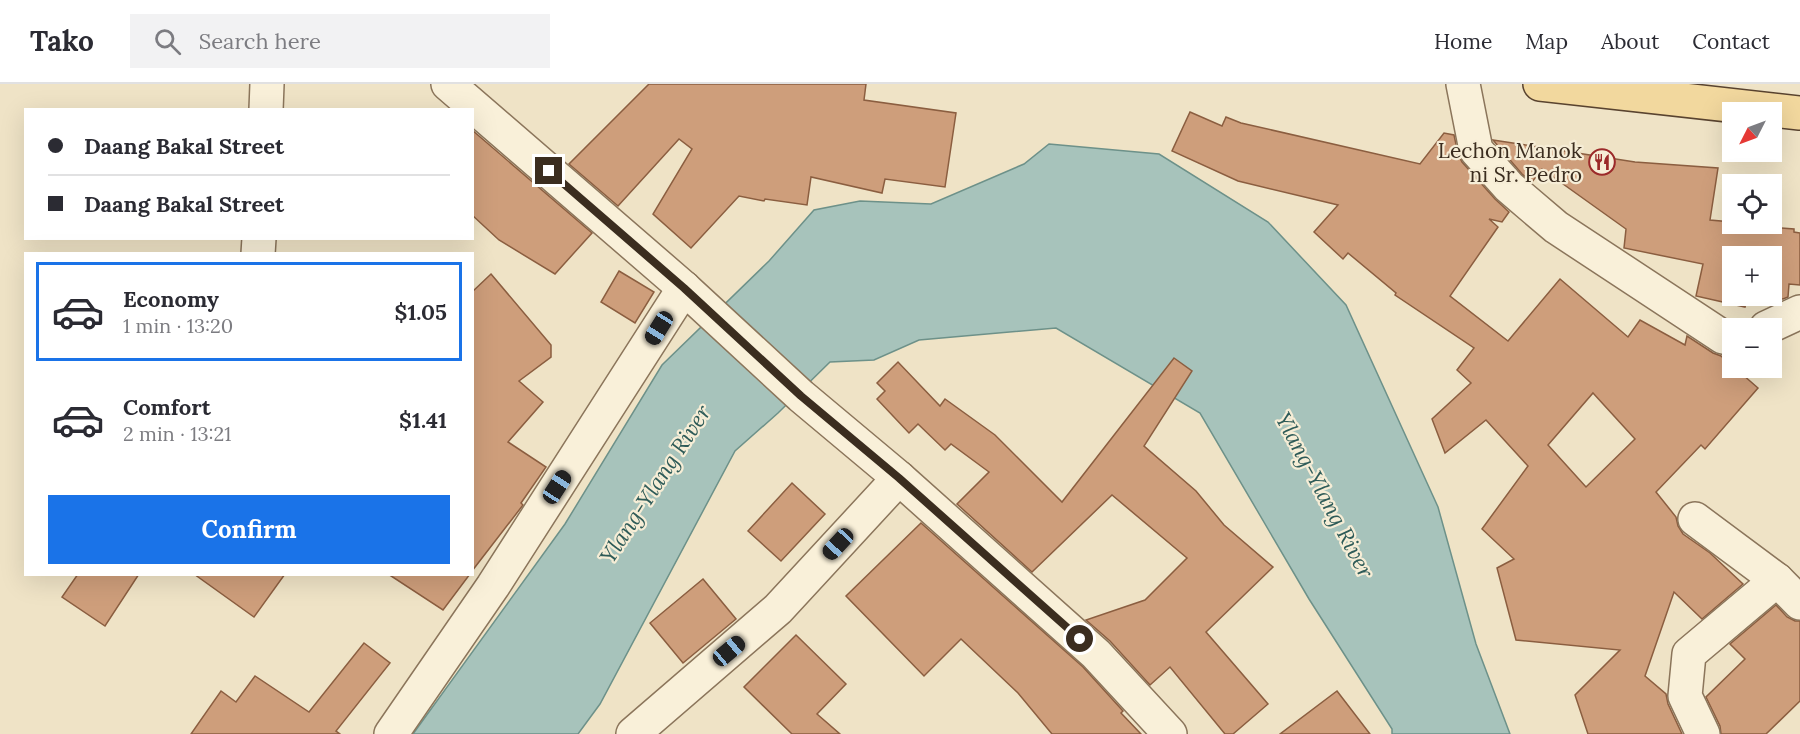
<!DOCTYPE html>
<html lang="en">
<head>
<meta charset="utf-8">
<style>
	:root { --surface:#fff; --page:#f2f2f3; --text:#2b2b33; --muted:#7c7c81; --line:#e1e1e2; --accent:#1a73e8 }
	body { margin:0; font-family:Lora,serif; background:var(--page); color:var(--text); height:100vh; display:flex; flex-direction:column; font-size:22px; white-space:nowrap }
	* { box-sizing:border-box; margin:0 }
	p { font-size:20px; color:var(--muted) }
	.icon { flex:none; width:33px; height:33px; fill:none; stroke:currentColor; stroke-width:2; stroke-linecap:round; stroke-linejoin:round }
	.map { position:relative; flex:1; overflow:hidden }
	.sheet { position:absolute; left:24px; top:168px; width:450px; height:324px; display:flex; flex-direction:column; background:var(--surface); border-radius:0px; box-shadow:0 6px 24px #0002 }
	.sheet>* { flex:none }
	.guide { position:absolute; left:24px; top:24px; width:450px; height:132px; border-radius:0px; box-shadow:0 6px 24px #0002; display:grid; align-content:center; height:132px; padding:0 24px; background:var(--surface) }
	.needle { width:39px; rotate:228deg }
	.controls { position:absolute; left:1722px; top:18px; display:grid; gap:12px }
	.controls a { display:grid; place-items:center; width:60px; height:60px; border-radius:0px; background:var(--surface); box-shadow:0 6px 24px #0002; font-size:30px }
	.end { position:absolute; width:27px; height:27px; margin:-14px; border:8px solid #3b2d1f; background:#fff; box-shadow:0 0 0 3px #fff }
	.from { border-radius:50% }
	.car { position:absolute; width:18px; height:36px; margin:-18px -9px; border-radius:8px; box-shadow:0 0 4px 2px #0007; background:linear-gradient(#222 24%,#8ab4d8 0 40%,#222 0 76%,#8ab4d8 0 86%,#222 0) }
	.guide b { display:flex; align-items:center; gap:21px; height:57px; font-size:22px }
	.guide b+b { border-top:2px solid var(--line) }
	.guide i { width:15px; height:15px; background:var(--text) }
	ul { padding:10px 0 0; list-style:none }
	li { display:flex; align-items:center; gap:18px; height:99px; margin:0 12px 9px; padding:0 12px; border:3px solid transparent; border-radius:0px }
	li div { flex:1 }
	li b { display:block; font-size:22px }
	li em { font-style:normal; font-weight:800 }
	li.active { border-color:var(--accent) }
	li>.icon { width:54px; height:54px; stroke-width:1.5 }
	.primary-button { display:flex; gap:12px; margin-top:auto; padding:12px 24px }
	.primary-button a { flex:1; height:69px; border-radius:0px; background:var(--accent); color:#fff; font-size:24px; font-weight:800; line-height:69px; text-align:center }
	header { display:flex; align-items:center; gap:36px; box-sizing:border-box; height:84px; padding:0 30px; background:var(--surface); border-bottom:2px solid var(--line) }
	header strong { font-size:28px }
	nav { display:flex; gap:33px; margin-inline-start:auto; font-size:21px }
	.search { width:420px; height:54px; background:var(--page); display:flex; align-items:center; gap:15px; box-sizing:border-box; padding:0 21px; border-radius:0px; color:var(--muted); font-size:22px }
	.map>svg:first-child { display:block }
</style>
</head>
<body>
<header>
<strong>Tako</strong>
<div class="search"><svg class="icon" aria-label="search" viewBox="0 0 24 24"><circle cx="10" cy="10" r="6"/><path d="M15 15l6 6"/></svg>Search here</div>
<nav><a>Home</a><a>Map</a><a>About</a><a>Contact</a></nav>
</header>
<div class="map">
<svg width="1800" height="650" viewBox="0 0 1800 650">
	<rect width="100%" height="100%" fill="#efe3c6"/>
	<polygon fill="#a7c3bb" stroke="#6d9189" stroke-width="1.5" points="1049,60 1159,70 1268,138 1346,221 1438,423 1476,560 1510,650 1392,650 1392,645 1309,515 1200,329 1056,244 919,256 874,276 830,278 778,329 735,367 600,620 578,650 413,650 565,440 662,281 769,177 814,126 860,117 931,120 1024,80"/>
	<g fill="#ce9e7b" stroke="#8b5e40" stroke-width="1.5" fill-rule="evenodd">
		<polygon points="649,0 866,0 864,16 956,29 945,103 885,95 882,109 811,93 807,121 765,115 764,117 739,112 691,164 653,130 692,65 679,55 618,122 569,80"/>
		<path d="M1190,28L1222,42L1226,33L1241,39L1420,80L1444,49L1454,51L1458,70L1462,78L1495,115L1509,128L1502,138L1489,135L1498,143L1450,212L1508,257L1560,195L1628,253L1640,236L1685,261L1687,252L1713,269L1721,272L1732,282V284H1735L1758,304L1705,365L1701,361L1656,408L1676,433L1678,442L1683,450L1710,469L1743,500L1702,535L1674,508L1645,592L1666,610L1668,620L1682,650H1588L1575,611L1620,566L1516,556L1497,484L1514,475L1482,445L1528,382L1486,336L1445,369L1432,335L1471,299L1457,286L1474,264L1395,211L1396,209L1348,169L1343,175L1314,148L1338,121L1238,97L1172,67ZM1593,309L1635,355L1586,403L1548,361Z"/>
		<polygon points="472,46 592,149 555,190 499,156 472,131"/>
		<polygon points="1493,56 1635,78 1718,84 1710,136 1732,138 1732,140 1794,145 1794,148 1800,149 1800,201 1789,200 1788,213 1783,215 1750,212 1772,212 1772,172 1732,172 1732,212 1748,212 1745,223 1696,212 1703,180 1624,164 1626,145 1542,85 1532,98 1522,90"/>
		<polygon points="619,187 654,208 635,239 601,218"/>
		<polygon points="491,190 551,261 551,273 519,297 543,318 508,358 546,383 521,419 523,421 472,487 472,208"/>
		<polygon points="1174,274 1192,287 1144,362 1196,407 1224,441 1273,483 1206,548 1268,620 1233,650 1225,650 1170,583 1150,601 1110,557 1086,536 1145,516 1187,474 1112,411 1032,488 957,420 989,388 951,360 945,366 918,340 909,349 877,315 885,307 877,299 898,278 940,322 945,315 995,351 1062,418"/>
		<polygon points="792,399 825,430 781,477 748,447"/>
		<polygon points="921,439 1083,583 1123,627 1121,629 1141,650 1052,650 1018,609 961,555 924,592 846,512"/>
		<polygon points="78,490 139,490 105,542 62,513"/>
		<polygon points="194,490 285,490 254,533"/>
		<polygon points="388,490 470,490 443,526"/>
		<polygon points="703,495 736,535 683,579 650,539"/>
		<polygon points="1776,521 1787,533 1795,537 1800,537 1800,617 1766,650 1721,650 1720,642 1706,613 1745,575 1730,560"/>
		<polygon points="796,551 846,600 817,630 840,650 792,650 744,603"/>
		<polygon points="364,559 390,579 336,647 340,650 191,650 221,607 236,618 255,592 309,628"/>
		<polygon points="1337,607 1370,650 1280,650"/>
	</g>
	<g fill="none" stroke-linecap="round" stroke-linejoin="round">
		<g stroke="#8b755b" stroke-width="36">
			<g id="minor">
				<polyline points="448,0 684,204 801,312 899,394 1096,570 1170,650"/>
				<polyline points="1463,0 1476,66 1509,103 1556,143 1723,253 1732,255"/>
				<polyline points="266,26 267,0"/>
				<polyline points="258,170 259,154"/>
				<polyline points="1766,244 1800,228"/>
				<polyline points="1695,435 1777,496 1800,519"/>
				<polyline points="391,650 493,502 684,204"/>
				<polyline points="633,650 778,525 899,394"/>
				<polyline points="1703,650 1685,612 1689,570 1777,496"/>
			</g>
		</g>
		<g stroke="#59432f" stroke-width="36">
			<polyline id="major" points="1540,0 1800,29"/>
		</g>
		<use href="#minor" stroke="#f9f0d9" stroke-width="33"/>
		<use href="#major" stroke="#f2d89e" stroke-width="33"/>
	</g>
	<g fill="none" stroke-linecap="round" stroke-linejoin="round">
		<polyline stroke="#3b2d1f" stroke-width="8" points="549,87 684,204 801,312 899,394 1080,555"/>
	</g>
	<defs>
		<g id="restaurant-ring" transform="scale(1.35)"><circle r="9.5" fill="#f6edd6" stroke="#9b2a2a" stroke-width="1.5"/><path d="M-5-6h1v4h1v-4h1v4h1v-4h1v5L-1.5 .5V6h-2V.5L-5-1ZM5-6V6H3V1.5H1.5Q1.5-4 5-6Z" fill="#9b2a2a"/></g>
	</defs>
	<g fill-rule="evenodd">
		<use href="#restaurant-ring" x="1602" y="78"/>
	</g>
	<g text-anchor="middle" dominant-baseline="central" stroke-width="4.5" stroke-linejoin="round" paint-order="stroke">
		<g font-size="21" fill="#3b2d1f" stroke="#f6edd6" text-anchor="end">
			<text x="1582" y="66">Lechon Manok<tspan x="1582" dy="24">ni Sr. Pedro</tspan></text>
		</g>
		<g font-size="22" font-style="italic" fill="#2e5b58" stroke="#f6edd6">
			<text transform="translate(655 400) rotate(-57)">Ylang-Ylang River</text>
			<text transform="translate(1325 411) rotate(62)">Ylang-Ylang River</text>
		</g>
	</g>
</svg>
<div class="controls">
<a><svg class="needle" viewBox="-14 -14 28 28"><path d="M0-13l5 13h-10z" fill="#e53935"/><path d="M0 13l5-13h-10z" fill="#7c7c81"/></svg></a>
<a><svg class="icon" aria-label="locate" viewBox="0 0 24 24"><circle cx="12" cy="12" r="6"/><path d="M12 2v4M12 18v4M2 12h4M18 12h4"/></svg></a>
<a>+</a>
<a>−</a>
</div>
<i class="end from" style="left:1080px;top:555px"></i>
<i class="end" style="left:549px;top:87px"></i>
<i class="car" style="left:659px;top:244px;rotate:212deg"></i>
<i class="car" style="left:557px;top:403px;rotate:33deg"></i>
<i class="car" style="left:838px;top:460px;rotate:223deg"></i>
<i class="car" style="left:729px;top:567px;rotate:50deg"></i>
<div class="guide">
<b><i class="from"></i>Daang Bakal Street</b>
<b><i></i>Daang Bakal Street</b>
</div>
<section class="sheet">
<ul>
<li class="active"><svg class="icon" aria-label="car" viewBox="0 0 24 24"><path d="M5 17H2v-5l4-1 3-4h7l3 4 3 1v5h-3M9 17h6M6 11h13"/><circle cx="7" cy="17" r="2"/><circle cx="17" cy="17" r="2"/></svg><div><b>Economy</b><p>1 min · 13:20</p></div><em>$1.05</em></li>
<li><svg class="icon" aria-label="car" viewBox="0 0 24 24"><path d="M5 17H2v-5l4-1 3-4h7l3 4 3 1v5h-3M9 17h6M6 11h13"/><circle cx="7" cy="17" r="2"/><circle cx="17" cy="17" r="2"/></svg><div><b>Comfort</b><p>2 min · 13:21</p></div><em>$1.41</em></li>
</ul>
<div class="primary-button"><a>Confirm</a></div>
</section>
</div>
</body>
</html>
